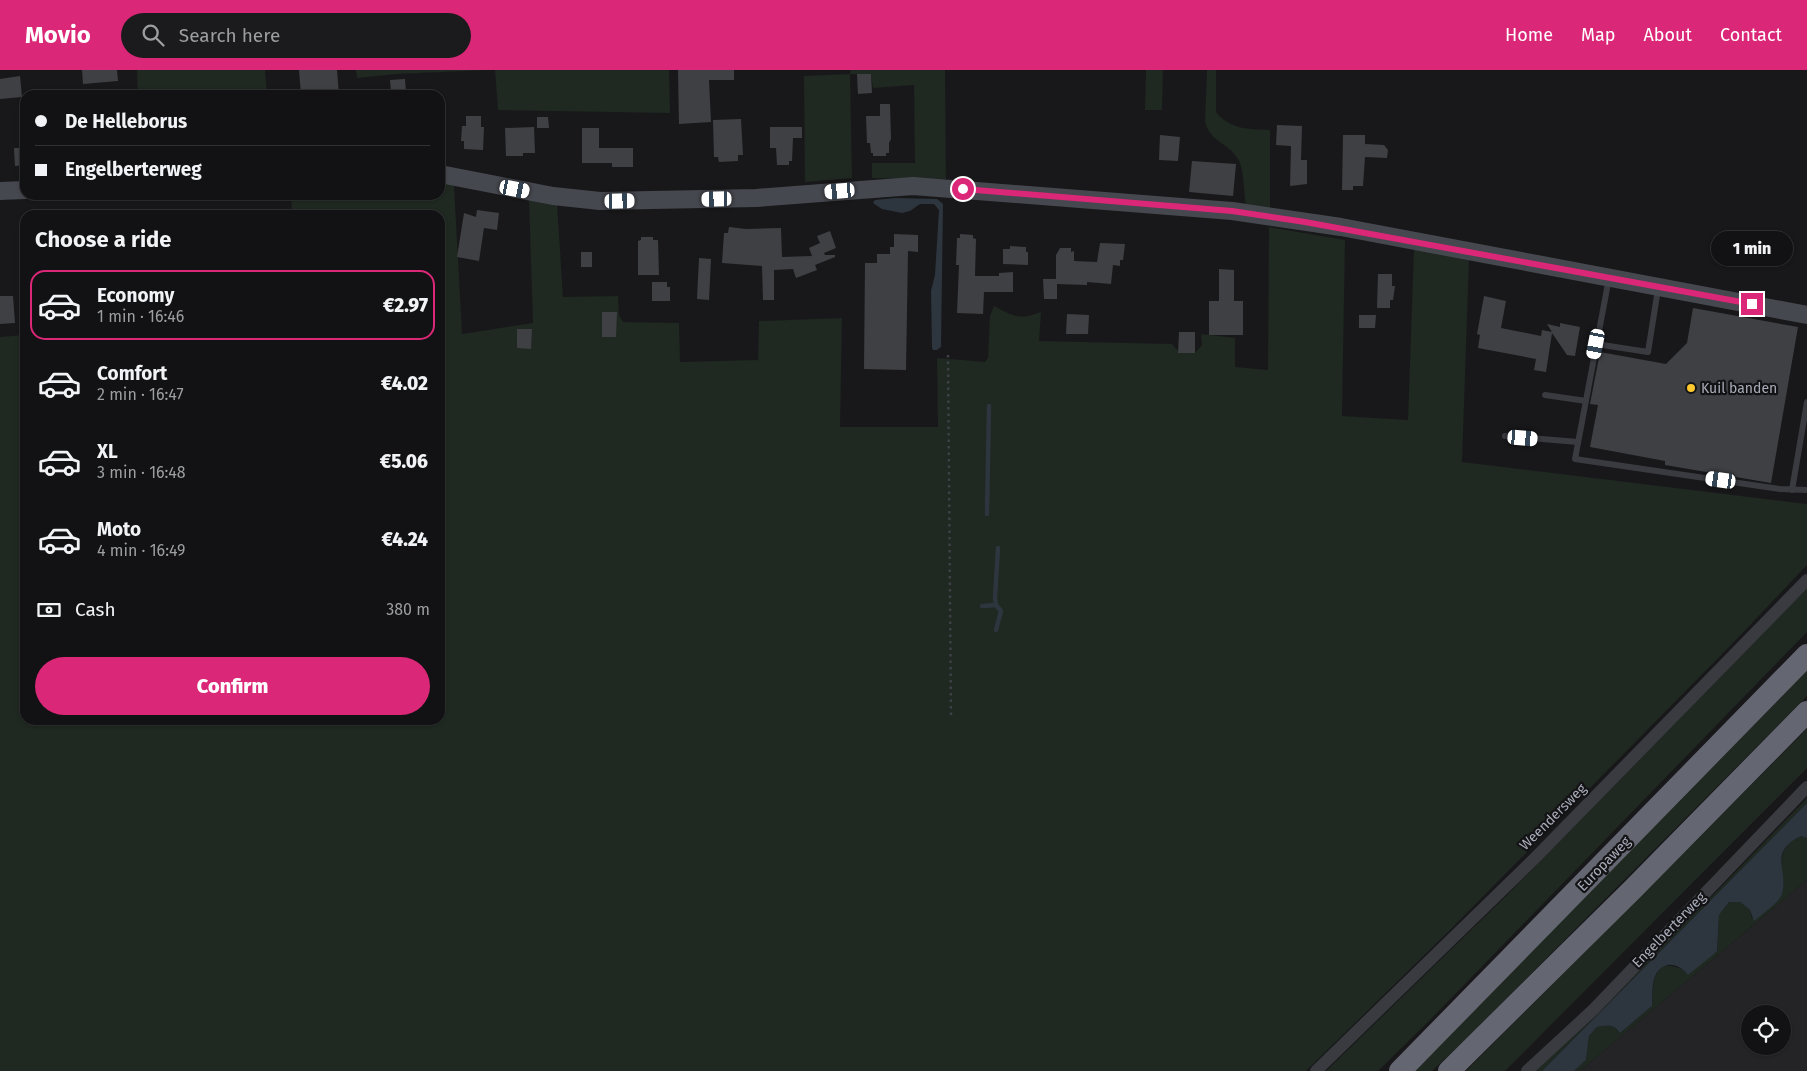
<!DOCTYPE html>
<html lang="en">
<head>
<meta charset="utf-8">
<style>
	:root { --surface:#121214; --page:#1b1b1d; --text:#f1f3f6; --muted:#9c9ea0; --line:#313234; --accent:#db2777 }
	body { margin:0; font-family:"Fira Sans",sans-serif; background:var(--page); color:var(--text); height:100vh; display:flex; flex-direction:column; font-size:19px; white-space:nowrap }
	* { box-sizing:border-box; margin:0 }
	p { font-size:16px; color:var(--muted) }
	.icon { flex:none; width:28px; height:28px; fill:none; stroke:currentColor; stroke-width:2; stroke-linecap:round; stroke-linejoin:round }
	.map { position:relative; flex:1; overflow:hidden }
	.details { position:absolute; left:20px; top:140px; width:425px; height:515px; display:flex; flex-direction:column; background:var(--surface); border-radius:15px; box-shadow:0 1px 4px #0004,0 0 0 1px var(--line) }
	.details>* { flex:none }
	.top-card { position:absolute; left:20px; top:20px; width:425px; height:110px; border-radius:15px; box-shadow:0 1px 4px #0004,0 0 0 1px var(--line); display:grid; align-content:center; height:110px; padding:0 15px; background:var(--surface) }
	.buttons { position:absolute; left:1741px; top:935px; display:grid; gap:10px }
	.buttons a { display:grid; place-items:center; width:50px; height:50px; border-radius:50%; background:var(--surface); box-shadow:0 1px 4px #0004,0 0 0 1px var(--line); font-size:25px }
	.end { position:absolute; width:22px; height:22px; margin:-11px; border:6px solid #db2777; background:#fff; box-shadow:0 0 0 2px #fff }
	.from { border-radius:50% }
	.bubble { position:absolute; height:35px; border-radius:18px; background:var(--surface); box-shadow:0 1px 4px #0004,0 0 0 1px var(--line); font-size:16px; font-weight:800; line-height:35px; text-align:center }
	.car { position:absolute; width:15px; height:30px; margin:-15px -8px; border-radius:6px; box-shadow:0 0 4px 1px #0007; background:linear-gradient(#fff 24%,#345 0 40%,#fff 0 76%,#345 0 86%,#fff 0) }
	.top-card b { display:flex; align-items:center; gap:18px; height:48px; font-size:19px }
	.top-card b+b { border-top:1px solid var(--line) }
	.top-card i { width:12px; height:12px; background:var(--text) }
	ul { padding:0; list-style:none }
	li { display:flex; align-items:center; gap:15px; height:70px; margin:0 10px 8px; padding:0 5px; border:2px solid transparent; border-radius:15px }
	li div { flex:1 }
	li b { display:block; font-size:19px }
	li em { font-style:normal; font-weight:800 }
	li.current { border-color:var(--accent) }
	li>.icon { width:45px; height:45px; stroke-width:1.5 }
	h2 { padding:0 15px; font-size:22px; line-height:60px }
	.pay { display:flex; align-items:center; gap:12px; height:55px; padding:0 15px; font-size:19px }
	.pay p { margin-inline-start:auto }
	.cta { display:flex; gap:10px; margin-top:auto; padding:10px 15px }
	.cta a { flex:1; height:58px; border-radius:30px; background:var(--accent); color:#fff; font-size:20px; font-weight:800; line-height:58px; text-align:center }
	header { display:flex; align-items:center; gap:30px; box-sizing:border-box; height:70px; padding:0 25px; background:var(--accent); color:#fff }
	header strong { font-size:24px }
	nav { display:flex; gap:28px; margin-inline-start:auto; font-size:18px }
	.search { width:350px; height:45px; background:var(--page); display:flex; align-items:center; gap:12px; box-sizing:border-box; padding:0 18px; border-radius:28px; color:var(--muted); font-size:19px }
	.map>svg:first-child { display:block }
</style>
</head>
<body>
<header>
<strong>Movio</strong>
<div class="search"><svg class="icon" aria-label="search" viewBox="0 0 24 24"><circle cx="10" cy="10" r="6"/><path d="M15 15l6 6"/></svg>Search here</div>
<nav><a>Home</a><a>Map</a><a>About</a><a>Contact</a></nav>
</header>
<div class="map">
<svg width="1807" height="1001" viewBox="0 0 1807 1001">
	<rect width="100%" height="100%" fill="#18181a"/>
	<path fill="#242427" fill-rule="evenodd" d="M1807,810V1001H1580ZM1750,944H1782V976H1750Z"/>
	<g fill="#1f2821">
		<polygon points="137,0 265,0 267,25 138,25"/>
		<polygon points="356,0 488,0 396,4 357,8"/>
		<polygon points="495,0 669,0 670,43 498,40"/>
		<polygon points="851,0 945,0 946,109 872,108 872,93 915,93 914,15 873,18 871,4 850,4 852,108 805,112 804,6 850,4"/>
		<polygon points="1146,0 1163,0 1162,40 1145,40"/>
		<path d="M1207,0H1216V42C1231,60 1248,59 1270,60V138L1246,136C1244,124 1244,98 1238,89C1228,72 1210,73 1205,51Z"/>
		<path d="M440,113L454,115L462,264L533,253L529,130L557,133L563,227L618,226L619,245L623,252L679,253L680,292L758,290L759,251L842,248L840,357H938L937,288L985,292L988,288L990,246L994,236C1015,247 1019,250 1041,242L1039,271L1172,274L1179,282L1195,283L1202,275L1201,264L1235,268V297L1268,300L1269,157L1345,170L1342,346L1408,350L1414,178L1469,189L1462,392L1807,434V495L1731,575L1448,862L1306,1001H0V267L25,265V650H440V145H292L291,125H440Z"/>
		<polygon points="1807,516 1807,562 1429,951 1378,1001 1326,1001 1507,825"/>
		<polygon points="1807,597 1807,626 1465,970 1432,1001 1409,1001"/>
		<polygon points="1807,659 1807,698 1505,1001 1466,1001"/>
		<polygon points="1807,728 1807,733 1542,1001 1536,1001 1718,820"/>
		<path d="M1801,766L1807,768V810L1580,1001H1574L1586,990L1589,966L1597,957C1607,955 1613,954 1620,963L1652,936C1653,912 1653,884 1685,901L1717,881L1719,845L1729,832H1740L1750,840L1752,848L1783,816C1780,793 1778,777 1801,766Z"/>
	</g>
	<g fill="#2d353f">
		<polygon points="895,128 937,129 943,134 941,277 937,280 933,280 932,278 931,221 935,205 939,140 934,134 920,134 910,141 902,143 882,139 873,133 875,130"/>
		<path d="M1807,733V768L1801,766C1767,783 1789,801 1782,824C1778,834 1762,844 1754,851L1750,840L1740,832H1729L1719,845L1717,881L1714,884L1688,905C1683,899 1676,894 1668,895C1650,899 1653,921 1652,936L1620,963C1614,954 1607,955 1597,957L1589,966L1586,990L1574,1001H1542Z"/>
	</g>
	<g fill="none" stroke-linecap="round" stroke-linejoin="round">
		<g stroke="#2d353f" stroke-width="4.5">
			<polyline points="987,444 989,336"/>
			<polyline points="982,536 996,535"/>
			<polyline points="996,560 1001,541 996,535 995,528 998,478"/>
		</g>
	</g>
	<g fill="#3f4044">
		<polygon points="82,0 117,0 118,11 83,14"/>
		<polygon points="299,0 337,0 339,25 301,24"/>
		<polygon points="678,0 734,0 734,10 709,10 711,52 679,54"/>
		<polygon points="857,4 871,4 872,23 858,24"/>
		<polygon points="20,6 22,27 0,29 0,9"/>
		<polygon points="405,9 406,22 391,22 390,10"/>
		<polygon points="880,34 890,34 891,69 889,73 889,83 886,83 886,86 873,86 873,83 871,83 870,73 867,73 866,46 880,46"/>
		<polygon points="466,46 481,46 481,57 484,57 483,80 464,79 464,71 461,71 462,56 466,56"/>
		<polygon points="537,47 548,47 549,58 537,58"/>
		<polygon points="741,49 743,85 738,85 738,91 719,92 718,87 714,87 713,50"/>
		<polygon points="1277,55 1302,56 1301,90 1307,90 1307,114 1290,116 1291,76 1276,75"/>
		<polygon points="534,57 535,83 523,83 523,86 506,86 505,58"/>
		<polygon points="770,57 802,57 802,68 793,68 792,91 789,91 789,95 777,95 776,78 770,78"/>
		<polygon points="582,58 599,58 599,78 633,78 633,97 612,97 612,93 582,93"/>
		<polygon points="1160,65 1180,67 1178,91 1159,90"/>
		<polygon points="1343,65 1365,65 1365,74 1384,75 1388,80 1387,88 1365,87 1363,116 1353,116 1353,120 1342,120"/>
		<polygon points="14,78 25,78 25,95 15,96"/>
		<polygon points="1192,91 1236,94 1233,126 1189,122"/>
		<polygon points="477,140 499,143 497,160 484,158 479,191 457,187 464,143 476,147"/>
		<polygon points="729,157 746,159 781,158 782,187 812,186 809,178 820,173 817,166 830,161 836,178 824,183 825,185 835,185 835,187 815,195 817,200 796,208 793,199 774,200 774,230 763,230 762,196 722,193 724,163 728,163"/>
		<polygon points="894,164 918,165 918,182 908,181 906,300 864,299 865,193 877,193 877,184 890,184 890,177 894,177"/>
		<polygon points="960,164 973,165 973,168 976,169 975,206 999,206 999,203 1013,202 1013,222 984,222 983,244 957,243 959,195 956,195 957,168 960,168"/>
		<polygon points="641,167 653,167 653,170 658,170 659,205 638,205 638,171 641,170"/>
		<polygon points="1100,173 1125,174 1123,190 1120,190 1120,196 1113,195 1111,214 1087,212 1087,215 1057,214 1057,229 1044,229 1043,209 1056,209 1056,185 1060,178 1071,178 1071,182 1074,181 1074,191 1097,192"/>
		<polygon points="1010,176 1026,177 1026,182 1028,182 1028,195 1003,194 1003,179 1010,179"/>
		<rect x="581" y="182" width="11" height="15"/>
		<polygon points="699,188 711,189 709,230 697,229"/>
		<polygon points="1219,199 1234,200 1234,231 1243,231 1243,265 1209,265 1209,231 1219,231"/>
		<polygon points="1378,204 1392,204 1392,216 1395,216 1393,230 1390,230 1390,238 1377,238"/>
		<polygon points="652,212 667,212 667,217 670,217 670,231 652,231"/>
		<polygon points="0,226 13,226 15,253 0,254"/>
		<polygon points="1484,226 1506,231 1501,258 1541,266 1542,260 1552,262 1547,254 1560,257 1560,253 1580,257 1575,286 1567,285 1552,263 1546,302 1534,300 1536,289 1478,278 1480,265 1477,264"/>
		<polygon points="1693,238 1798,257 1771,413 1665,395 1665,391 1590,377 1598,335 1590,334 1600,282 1666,294 1687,273"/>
		<polygon points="602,242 617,242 616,267 602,267"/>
		<polygon points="1067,244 1089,245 1088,264 1066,264"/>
		<polygon points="1359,245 1376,245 1375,258 1359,258"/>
		<polygon points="517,259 532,259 531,279 517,278"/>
		<polygon points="1179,262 1195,262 1195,283 1178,283"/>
	</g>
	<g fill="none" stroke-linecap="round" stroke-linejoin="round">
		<polyline stroke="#3e4046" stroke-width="2.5" stroke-dasharray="2.5 4" stroke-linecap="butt" points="948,285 951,647"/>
		<g stroke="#3a3b41" stroke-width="6">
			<polyline points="1609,208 1575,389 1780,419 1807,420"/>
			<polyline points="1596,274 1648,282 1658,219"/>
			<polyline points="1545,325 1586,331"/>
			<polyline points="1505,366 1578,372"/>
			<polyline points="1792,420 1807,332"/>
		</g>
		<g stroke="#3a3b41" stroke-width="12">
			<polyline points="1316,1001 1534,789 1807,510"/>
			<polyline points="1527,1001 1594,939 1807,717"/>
		</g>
		<g stroke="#46484f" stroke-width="18">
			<polyline points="440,104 553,126 600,131 756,128 913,116 1232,141 1341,157 1807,245"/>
			<polyline points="0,121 25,120"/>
		</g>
		<g stroke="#646671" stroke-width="22">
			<polyline points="1400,1001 1807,585"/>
			<polyline points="1449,1001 1632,820 1807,642"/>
		</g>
	</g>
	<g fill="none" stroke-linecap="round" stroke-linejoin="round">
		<polyline stroke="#db2777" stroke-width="6" points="963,119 1232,141 1305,152 1752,234"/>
	</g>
	<circle fill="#fcc92e" stroke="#131315" stroke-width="2" cx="1691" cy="318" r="5"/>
	<g text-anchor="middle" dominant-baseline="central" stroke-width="4.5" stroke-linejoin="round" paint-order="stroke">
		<g font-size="14" fill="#a9adba" stroke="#131315" text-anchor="start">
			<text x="1701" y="318">Kuil banden</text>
		</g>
		<g font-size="14" fill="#a9adba" stroke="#131315">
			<text transform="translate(1553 747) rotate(-45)">Weendersweg</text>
			<text transform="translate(1604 794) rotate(-46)">Europaweg</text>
			<text transform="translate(1669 860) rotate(-46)">Engelberterweg</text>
		</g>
	</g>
</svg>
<div class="buttons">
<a><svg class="icon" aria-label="locate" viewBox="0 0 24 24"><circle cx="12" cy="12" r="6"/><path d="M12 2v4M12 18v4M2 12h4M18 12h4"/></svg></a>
</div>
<i class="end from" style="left:963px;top:119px"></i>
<i class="end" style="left:1752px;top:234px"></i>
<div class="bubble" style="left:1711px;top:161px;width:82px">1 min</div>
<i class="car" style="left:515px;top:119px;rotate:101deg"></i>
<i class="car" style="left:840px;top:121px;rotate:265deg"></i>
<i class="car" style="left:717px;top:129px;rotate:269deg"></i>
<i class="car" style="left:620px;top:131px;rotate:89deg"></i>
<i class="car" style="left:1596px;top:274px;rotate:191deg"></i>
<i class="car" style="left:1523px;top:368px;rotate:95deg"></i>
<i class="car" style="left:1721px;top:410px;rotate:278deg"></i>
<div class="top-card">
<b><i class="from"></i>De Helleborus</b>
<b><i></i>Engelberterweg</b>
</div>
<section class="details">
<h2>Choose a ride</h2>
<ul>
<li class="current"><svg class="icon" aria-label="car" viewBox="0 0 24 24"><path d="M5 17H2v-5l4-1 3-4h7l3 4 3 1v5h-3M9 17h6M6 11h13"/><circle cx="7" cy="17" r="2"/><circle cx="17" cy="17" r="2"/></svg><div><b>Economy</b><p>1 min · 16:46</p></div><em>€2.97</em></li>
<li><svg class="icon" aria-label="car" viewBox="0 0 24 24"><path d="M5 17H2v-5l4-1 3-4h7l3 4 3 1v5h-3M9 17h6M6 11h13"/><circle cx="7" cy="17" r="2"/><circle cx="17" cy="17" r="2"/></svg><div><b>Comfort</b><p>2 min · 16:47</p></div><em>€4.02</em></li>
<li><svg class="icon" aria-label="car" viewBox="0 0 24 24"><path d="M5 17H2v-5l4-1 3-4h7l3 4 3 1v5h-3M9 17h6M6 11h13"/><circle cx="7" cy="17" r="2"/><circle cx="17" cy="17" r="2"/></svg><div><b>XL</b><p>3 min · 16:48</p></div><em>€5.06</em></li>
<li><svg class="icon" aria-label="car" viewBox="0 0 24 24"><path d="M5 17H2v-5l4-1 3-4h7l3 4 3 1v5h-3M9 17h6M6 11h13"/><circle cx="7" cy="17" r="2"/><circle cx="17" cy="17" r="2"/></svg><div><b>Moto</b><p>4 min · 16:49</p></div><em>€4.24</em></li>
</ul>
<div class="pay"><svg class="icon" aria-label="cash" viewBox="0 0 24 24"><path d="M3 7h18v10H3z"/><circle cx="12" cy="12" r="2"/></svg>Cash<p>380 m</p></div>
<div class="cta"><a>Confirm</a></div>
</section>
</div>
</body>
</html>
